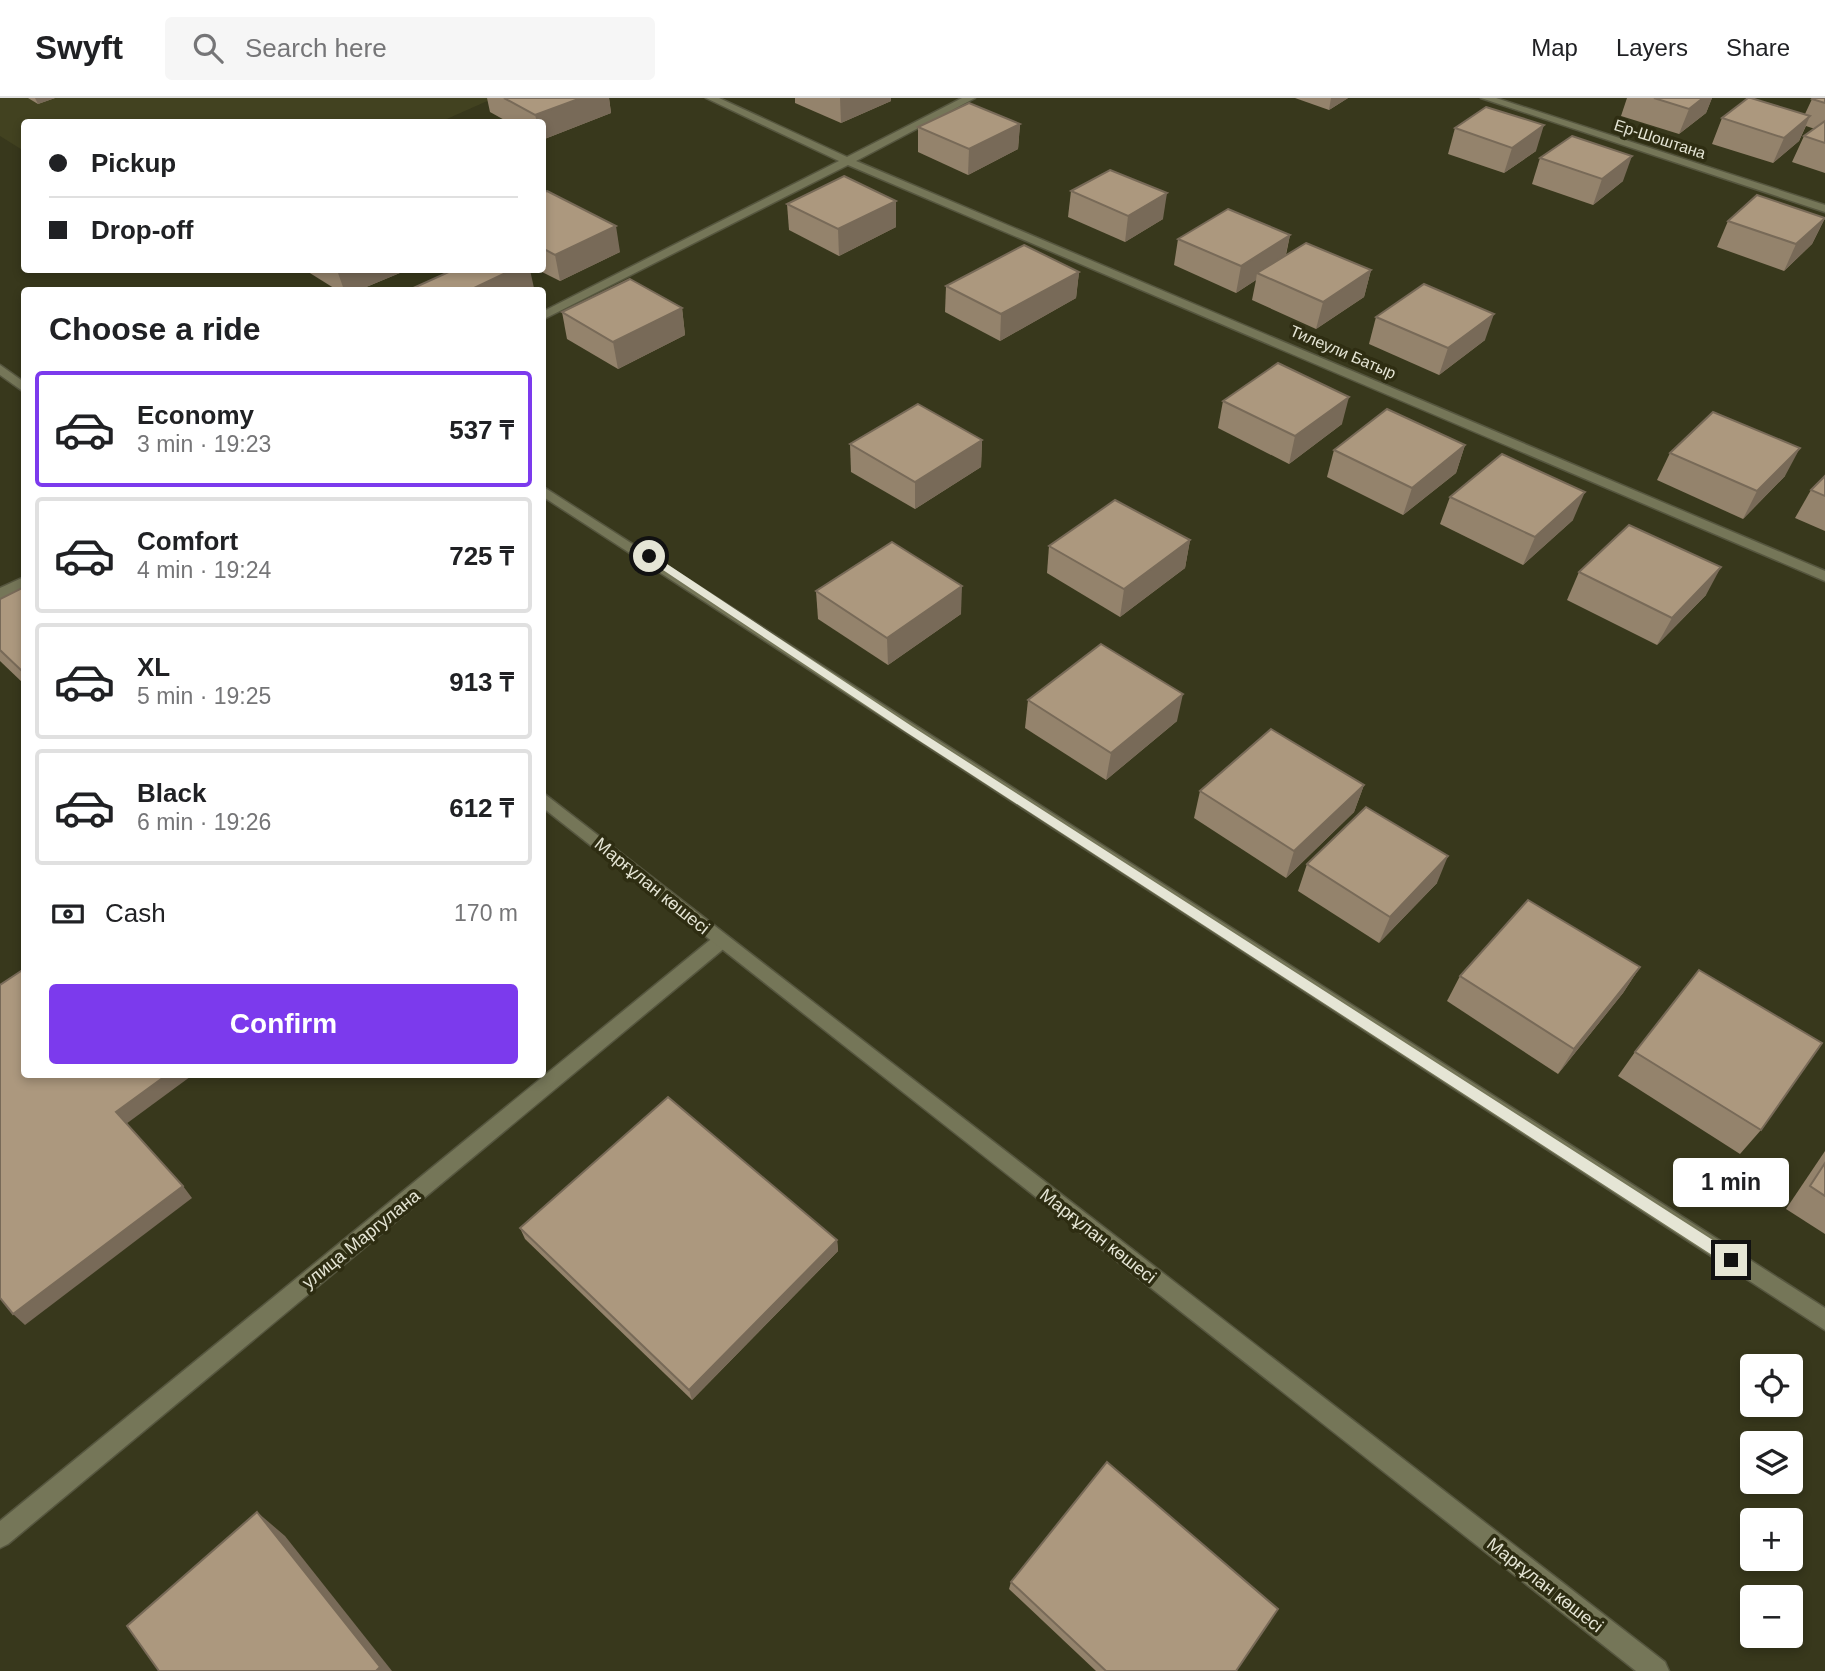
<!DOCTYPE html>
<html lang="en">
<head>
<meta charset="utf-8">
<style>
	:root { --surface:#fff; --page:#f6f6f6; --text:#202124; --muted:#757577; --line:#e0e0e0; --accent:#7c3aed }
	body { margin:0; font-family:Arial,sans-serif; background:var(--page); color:var(--text); height:100vh; display:flex; flex-direction:column; font-size:26px; white-space:nowrap }
	* { box-sizing:border-box; margin:0 }
	p { font-size:23px; color:var(--muted) }
	.icon { flex:none; width:38px; height:38px; fill:none; stroke:currentColor; stroke-width:2; stroke-linecap:round; stroke-linejoin:round }
	.map { position:relative; flex:1; overflow:hidden }
	.sheet { position:absolute; left:21px; top:189px; width:525px; height:791px; display:flex; flex-direction:column; background:var(--surface); border-radius:7px; box-shadow:0 4px 10px #0003 }
	.sheet>* { flex:none }
	.hud { position:absolute; left:21px; top:21px; width:525px; height:154px; border-radius:7px; box-shadow:0 4px 10px #0003; display:grid; align-content:center; height:154px; padding:0 28px; background:var(--surface) }
	.controls { position:absolute; left:1740px; top:1256px; display:grid; gap:14px }
	.controls a { display:grid; place-items:center; width:63px; height:63px; border-radius:7px; background:var(--surface); box-shadow:0 4px 10px #0003; font-size:35px }
	.end { position:absolute; width:32px; height:32px; margin:-16px; border:9px solid #e5e5d5; background:#111; box-shadow:0 0 0 4px #111 }
	.from { border-radius:50% }
	.bubble { position:absolute; height:49px; border-radius:7px; background:var(--surface); box-shadow:0 4px 10px #0003; font-size:23px; font-weight:600; line-height:49px; text-align:center }
	.hud b { display:flex; align-items:center; gap:24px; height:66px; font-size:26px }
	.hud b+b { border-top:2px solid var(--line) }
	.hud i { width:18px; height:18px; background:var(--text) }
	ul { padding:0; list-style:none }
	li { display:flex; align-items:center; gap:21px; height:116px; margin:0 14px 10px; padding:0 14px; border:4px solid var(--line); border-radius:7px }
	li div { flex:1 }
	li b { display:block; font-size:26px }
	li em { font-style:normal; font-weight:600 }
	li.active { border-color:var(--accent) }
	li>.icon { width:63px; height:63px; stroke-width:1.5 }
	h2 { padding:0 28px; font-size:32px; line-height:84px }
	.pay { display:flex; align-items:center; gap:18px; height:77px; padding:0 28px; font-size:26px }
	.pay p { margin-inline-start:auto }
	.primary-button { display:flex; gap:14px; margin-top:auto; padding:14px 28px }
	.primary-button a { flex:1; height:80px; border-radius:7px; background:var(--accent); color:#fff; font-size:28px; font-weight:600; line-height:80px; text-align:center }
	header { display:flex; align-items:center; gap:42px; box-sizing:border-box; height:98px; padding:0 35px; background:var(--surface); border-bottom:2px solid var(--line) }
	header strong { font-size:33px }
	nav { display:flex; gap:38px; margin-inline-start:auto; font-size:24px }
	.search { width:490px; height:63px; background:var(--page); display:flex; align-items:center; gap:18px; box-sizing:border-box; padding:0 24px; border-radius:7px; color:var(--muted); font-size:26px }
	.map>svg:first-child { display:block }
</style>
</head>
<body>
<header>
<strong>Swyft</strong>
<div class="search"><svg class="icon" aria-label="search" viewBox="0 0 24 24"><circle cx="10" cy="10" r="6"/><path d="M15 15l6 6"/></svg>Search here</div>
<nav><a>Map</a><a>Layers</a><a>Share</a></nav>
</header>
<div class="map">
<svg width="1825" height="1573" viewBox="0 0 1825 1573">
	<rect width="100%" height="100%" fill="#38381c"/>
	<polygon fill="#424220" points="0,0 494,0 440,24 24,24 24,53 0,38"/>
	<g fill="none" stroke-linecap="round" stroke-linejoin="round">
		<g stroke="#56563f" stroke-width="3">
			<g id="street">
				<polygon points="706,0 719,0 847,59 962,0 975,0 856,63 1825,473 1825,483 848,67 542,222 542,214 839,63"/>
				<polygon points="1481,0 1496,0 1825,107 1825,114"/>
				<polygon points="542,388 1825,1210 1825,1232 542,398"/>
				<polygon points="24,479 24,490 0,501 0,490"/>
				<polygon points="721,836 727,838 730,843 727,848 8,1446 0,1450 0,1423 715,838"/>
			</g>
		</g>
		<g stroke="#56563f" stroke-width="3">
			<g id="secondary">
				<polygon points="0,267 24,284 24,294 0,277"/>
				<polygon points="542,694 1665,1564 1669,1573 1636,1573 542,709"/>
			</g>
		</g>
		<use href="#street" fill="#757658" fill-rule="evenodd"/>
		<use href="#secondary" fill="#757658" fill-rule="evenodd"/>
	</g>
	<g fill="#94836c">
		<polygon points="28,0 55,0 38,6"/>
		<polygon points="487,0 609,0 611,15 542,42 542,24 508,24 490,14"/>
		<polygon points="795,0 891,0 891,3 841,25 795,5"/>
		<polygon points="1295,0 1348,0 1329,12"/>
		<polygon points="1627,0 1712,0 1706,15 1679,36 1621,18"/>
		<polygon points="1825,0 1825,75 1792,64 1804,38 1815,31 1806,28 1799,43 1773,65 1712,46 1722,20 1805,16 1812,1"/>
		<polygon points="1020,26 1018,51 968,77 918,54 918,29"/>
		<polygon points="1455,30 1536,53 1504,75 1448,56"/>
		<polygon points="1540,60 1623,83 1593,107 1532,86"/>
		<polygon points="1071,93 1163,121 1125,144 1068,119"/>
		<polygon points="542,95 620,154 560,183 538,172 542,172"/>
		<polygon points="896,103 896,129 839,158 789,132 787,106"/>
		<polygon points="1825,120 1812,146 1784,173 1717,149 1728,123"/>
		<polygon points="1290,137 1286,157 1371,172 1364,199 1316,231 1252,202 1256,182 1236,195 1174,167 1178,141"/>
		<polygon points="305,172 407,172 359,192 337,192"/>
		<polygon points="1079,174 1076,200 1000,243 945,214 946,188"/>
		<polygon points="682,210 685,237 618,271 567,241 562,214"/>
		<polygon points="1376,219 1485,242 1439,277 1369,246"/>
		<polygon points="1223,303 1342,326 1289,366 1218,330"/>
		<polygon points="982,342 981,369 915,411 851,374 850,346"/>
		<polygon points="1465,347 1456,375 1403,417 1327,379 1334,352"/>
		<polygon points="1670,355 1785,378 1743,421 1657,382"/>
		<polygon points="1825,378 1825,433 1795,420 1811,392"/>
		<polygon points="1450,399 1573,422 1523,467 1440,426"/>
		<polygon points="1190,442 1185,470 1120,519 1047,475 1049,448"/>
		<polygon points="1579,474 1706,497 1657,547 1567,502"/>
		<polygon points="24,489 24,586 0,563 0,501"/>
		<polygon points="816,493 961,516 888,567 818,521"/>
		<polygon points="1028,602 1177,623 1106,682 1025,630"/>
		<polygon points="1364,687 1354,714 1286,780 1194,720 1200,693"/>
		<polygon points="1307,766 1437,785 1379,845 1298,793"/>
		<polygon points="1640,869 1623,895 1558,976 1447,903 1460,878"/>
		<polygon points="1635,954 1761,1032 1740,1056 1618,978"/>
		<polygon points="1825,1053 1825,1136 1786,1111"/>
		<polygon points="520,1130 837,1142 838,1153 692,1302 525,1141"/>
		<polygon points="1011,1484 1236,1573 1096,1573 1009,1491"/>
	</g>
	<g fill="#786a58">
		<polygon points="35,0 55,0 38,6"/>
		<polygon points="581,0 609,0 611,15 542,42 542,24 537,24 535,17"/>
		<polygon points="840,0 891,0 891,3 841,25"/>
		<polygon points="1331,0 1348,0 1329,12"/>
		<polygon points="1703,0 1712,0 1706,15 1679,36 1689,11"/>
		<polygon points="1810,18 1799,43 1773,65 1784,40"/>
		<polygon points="1020,26 1018,51 968,77 969,51"/>
		<polygon points="1544,27 1536,53 1504,75 1512,50"/>
		<polygon points="1632,58 1623,83 1593,107 1602,81"/>
		<polygon points="1167,95 1163,121 1125,144 1128,118"/>
		<polygon points="896,103 896,129 839,158 838,131"/>
		<polygon points="1825,120 1812,146 1784,173 1796,146"/>
		<polygon points="616,128 620,154 560,183 555,157"/>
		<polygon points="1290,137 1284,164 1257,175 1256,182 1236,195 1241,168"/>
		<polygon points="337,172 407,172 359,192 344,192"/>
		<polygon points="512,172 530,172 534,190 529,192 470,192"/>
		<polygon points="1371,172 1364,199 1316,231 1323,204"/>
		<polygon points="1079,174 1076,200 1000,243 1001,216"/>
		<polygon points="682,210 685,237 618,271 613,244"/>
		<polygon points="1494,216 1485,242 1439,277 1448,250"/>
		<polygon points="1349,299 1342,326 1289,366 1295,338"/>
		<polygon points="982,342 981,369 915,411 915,384"/>
		<polygon points="1465,347 1456,375 1403,417 1412,390"/>
		<polygon points="1800,350 1785,378 1743,421 1757,393"/>
		<polygon points="1585,394 1573,422 1523,467 1535,439"/>
		<polygon points="1190,442 1185,470 1120,519 1124,491"/>
		<polygon points="1721,469 1706,497 1657,547 1672,520"/>
		<polygon points="962,488 961,516 888,567 887,540"/>
		<polygon points="1183,596 1177,623 1106,682 1111,655"/>
		<polygon points="1364,687 1354,714 1286,780 1294,753"/>
		<polygon points="1448,758 1437,785 1379,845 1390,819"/>
		<polygon points="1640,869 1623,895 1558,976 1574,951"/>
		<polygon points="168,976 194,976 126,1026 116,1014"/>
		<polygon points="183,1088 192,1100 25,1227 13,1216"/>
		<polygon points="837,1142 838,1153 692,1302 689,1292"/>
		<polygon points="257,1414 285,1438 392,1573 376,1573"/>
	</g>
	<g fill="#ac987e" stroke="#786a58" stroke-width="2">
		<polygon points="504,0 581,0 535,17"/>
		<polygon points="1654,0 1703,0 1689,11"/>
		<polygon points="1748,0 1751,0 1810,18 1784,40 1722,20"/>
		<polygon points="1813,0 1825,0 1825,5 1812,1"/>
		<polygon points="969,5 1020,26 969,51 918,29"/>
		<polygon points="1486,9 1544,27 1512,50 1455,30"/>
		<polygon points="1825,23 1825,45 1804,38"/>
		<polygon points="1572,38 1632,58 1602,81 1540,60"/>
		<polygon points="1110,72 1167,95 1128,118 1071,93"/>
		<polygon points="844,78 896,103 838,131 787,106"/>
		<polygon points="547,93 616,128 555,157 542,150 542,95"/>
		<polygon points="1757,97 1825,120 1796,146 1728,123"/>
		<polygon points="1228,111 1290,137 1241,168 1178,141"/>
		<polygon points="1306,145 1371,172 1323,204 1257,175"/>
		<polygon points="1024,147 1079,174 1001,216 946,188"/>
		<polygon points="453,172 512,172 470,192 409,192"/>
		<polygon points="630,181 682,210 613,244 562,214"/>
		<polygon points="1424,186 1494,216 1448,250 1376,219"/>
		<polygon points="1278,265 1349,299 1295,338 1223,303"/>
		<polygon points="918,306 982,342 915,384 850,346"/>
		<polygon points="1387,311 1465,347 1412,390 1334,352"/>
		<polygon points="1713,314 1800,350 1757,393 1670,355"/>
		<polygon points="1502,356 1585,394 1535,439 1450,399"/>
		<polygon points="1825,378 1825,398 1811,392"/>
		<polygon points="1115,402 1190,442 1124,491 1049,448"/>
		<polygon points="1629,427 1721,469 1672,520 1579,474"/>
		<polygon points="892,444 962,488 887,540 816,493"/>
		<polygon points="24,489 24,575 0,552 0,501"/>
		<polygon points="1101,546 1183,596 1111,655 1028,602"/>
		<polygon points="1271,631 1364,687 1294,753 1200,693"/>
		<polygon points="1366,709 1448,758 1390,819 1307,766"/>
		<polygon points="1528,802 1640,869 1574,951 1460,878"/>
		<polygon points="24,871 24,976 168,976 116,1014 183,1088 13,1216 0,1200 0,887"/>
		<polygon points="1699,872 1822,945 1761,1032 1635,954"/>
		<polygon points="668,999 837,1142 689,1292 520,1130"/>
		<polygon points="1825,1065 1825,1098 1810,1088"/>
		<polygon points="1107,1364 1278,1511 1236,1573 1106,1573 1011,1484"/>
		<polygon points="257,1414 380,1569 376,1573 159,1573 127,1528"/>
	</g>
	<polygon fill="#e5e5d5" points="645,456 652,456 913,629 1736,1157 1736,1166 1726,1166 906,634 645,460"/>
	<g text-anchor="middle" dominant-baseline="central" stroke-width="7" stroke-linejoin="round" paint-order="stroke">
		<g font-size="16" fill="#e5e5d5" stroke="#2e2d12">
			<text transform="translate(1660 41) rotate(18)">Ер-Шоштана</text>
			<text transform="translate(1343 254) rotate(23)">Тилеули Батыр</text>
		</g>
		<g font-size="18" fill="#e5e5d5" stroke="#2e2d12">
			<text transform="translate(652 788) rotate(39)">Марғұлан көшесі</text>
			<text transform="translate(1098 1138) rotate(38)">Марғұлан көшесі</text>
			<text transform="translate(361 1141) rotate(-39)">улица Маргулана</text>
			<text transform="translate(1545 1487) rotate(38)">Марғұлан көшесі</text>
		</g>
	</g>
</svg>
<div class="controls">
<a><svg class="icon" aria-label="locate" viewBox="0 0 24 24"><circle cx="12" cy="12" r="6"/><path d="M12 2v4M12 18v4M2 12h4M18 12h4"/></svg></a>
<a><svg class="icon" aria-label="layers" viewBox="0 0 24 24"><path d="M12 4l9 5-9 5-9-5zM3 14l9 5 9-5"/></svg></a>
<a>+</a>
<a>−</a>
</div>
<i class="end from" style="left:649px;top:458px"></i>
<i class="end" style="left:1731px;top:1162px"></i>
<div class="bubble" style="left:1673px;top:1060px;width:116px">1 min</div>
<div class="hud">
<b><i class="from"></i>Pickup</b>
<b><i></i>Drop-off</b>
</div>
<section class="sheet">
<h2>Choose a ride</h2>
<ul>
<li class="active"><svg class="icon" aria-label="car" viewBox="0 0 24 24"><path d="M5 17H2v-5l4-1 3-4h7l3 4 3 1v5h-3M9 17h6M6 11h13"/><circle cx="7" cy="17" r="2"/><circle cx="17" cy="17" r="2"/></svg><div><b>Economy</b><p>3 min · 19:23</p></div><em>537 ₸</em></li>
<li><svg class="icon" aria-label="car" viewBox="0 0 24 24"><path d="M5 17H2v-5l4-1 3-4h7l3 4 3 1v5h-3M9 17h6M6 11h13"/><circle cx="7" cy="17" r="2"/><circle cx="17" cy="17" r="2"/></svg><div><b>Comfort</b><p>4 min · 19:24</p></div><em>725 ₸</em></li>
<li><svg class="icon" aria-label="car" viewBox="0 0 24 24"><path d="M5 17H2v-5l4-1 3-4h7l3 4 3 1v5h-3M9 17h6M6 11h13"/><circle cx="7" cy="17" r="2"/><circle cx="17" cy="17" r="2"/></svg><div><b>XL</b><p>5 min · 19:25</p></div><em>913 ₸</em></li>
<li><svg class="icon" aria-label="car" viewBox="0 0 24 24"><path d="M5 17H2v-5l4-1 3-4h7l3 4 3 1v5h-3M9 17h6M6 11h13"/><circle cx="7" cy="17" r="2"/><circle cx="17" cy="17" r="2"/></svg><div><b>Black</b><p>6 min · 19:26</p></div><em>612 ₸</em></li>
</ul>
<div class="pay"><svg class="icon" aria-label="cash" viewBox="0 0 24 24"><path d="M3 7h18v10H3z"/><circle cx="12" cy="12" r="2"/></svg>Cash<p>170 m</p></div>
<div class="primary-button"><a>Confirm</a></div>
</section>
</div>
</body>
</html>
